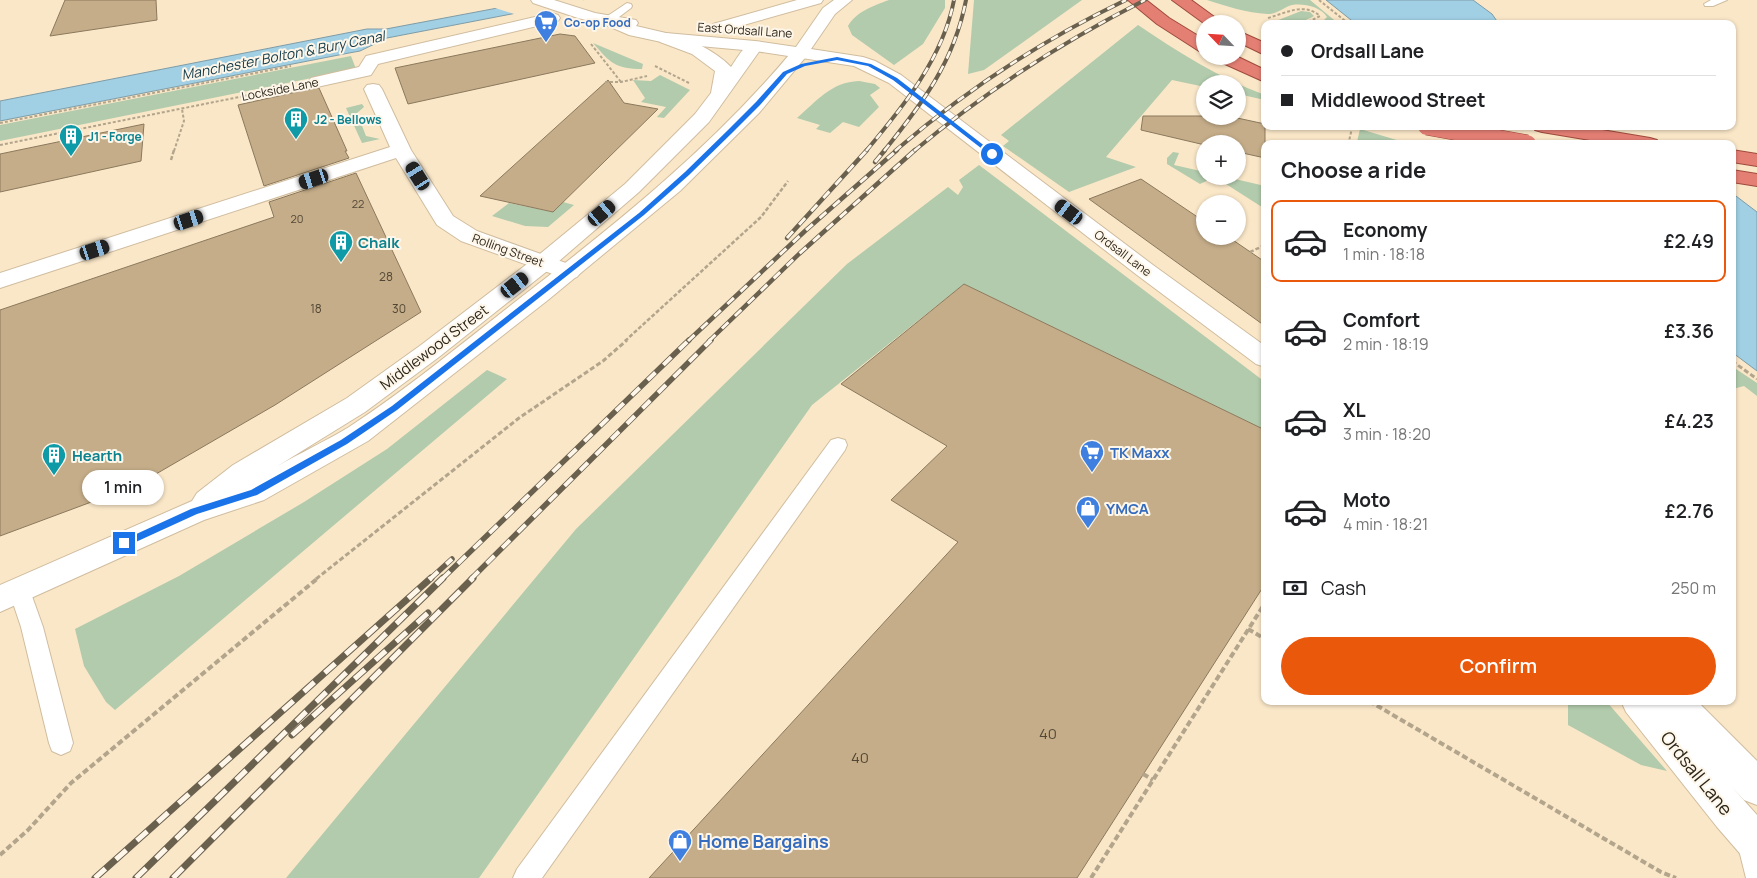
<!DOCTYPE html>
<html lang="en">
<head>
<meta charset="utf-8">
<style>
	:root { --surface:#fff; --page:#f2f2f2; --text:#202124; --muted:#757577; --line:#e0e0e0; --accent:#ea580c }
	body { margin:0; font-family:Manrope,sans-serif; background:var(--page); color:var(--text); height:100vh; display:flex; flex-direction:column; font-size:19px; white-space:nowrap }
	* { box-sizing:border-box; margin:0 }
	p { font-size:16px; color:var(--muted) }
	.icon { flex:none; width:28px; height:28px; fill:none; stroke:currentColor; stroke-width:2; stroke-linecap:round; stroke-linejoin:round }
	.map { position:relative; flex:1; overflow:hidden }
	.details { position:absolute; left:1261px; top:140px; width:475px; height:565px; display:flex; flex-direction:column; background:var(--surface); border-radius:10px; box-shadow:0 1px 4px #0004 }
	.details>* { flex:none }
	.top-card { position:absolute; left:1261px; top:20px; width:475px; height:110px; border-radius:10px; box-shadow:0 1px 4px #0004; display:grid; align-content:center; height:110px; padding:0 20px; background:var(--surface) }
	.needle { width:32px; rotate:295deg }
	.controls { position:absolute; left:1196px; top:15px; display:grid; gap:10px }
	.controls a { display:grid; place-items:center; width:50px; height:50px; border-radius:50%; background:var(--surface); box-shadow:0 1px 4px #0004; font-size:25px }
	.end { position:absolute; width:22px; height:22px; margin:-11px; border:6px solid #1a73e8; background:#fff; box-shadow:0 0 0 2px #fff }
	.from { border-radius:50% }
	.bubble { position:absolute; height:35px; border-radius:18px; background:var(--surface); box-shadow:0 1px 4px #0004; font-size:16px; font-weight:600; line-height:35px; text-align:center }
	.car { position:absolute; width:15px; height:30px; margin:-15px -8px; border-radius:6px; box-shadow:0 0 4px 1px #0007; background:linear-gradient(#222 24%,#8ab4d8 0 40%,#222 0 76%,#8ab4d8 0 86%,#222 0) }
	.top-card b { display:flex; align-items:center; gap:18px; height:48px; font-size:19px }
	.top-card b+b { border-top:1px solid var(--line) }
	.top-card i { width:12px; height:12px; background:var(--text) }
	ul { padding:0; list-style:none }
	li { display:flex; align-items:center; gap:15px; height:82px; margin:0 10px 8px; padding:0 10px; border:2px solid transparent; border-radius:10px }
	li div { flex:1 }
	li b { display:block; font-size:19px }
	li em { font-style:normal; font-weight:600 }
	li.on { border-color:var(--accent) }
	li>.icon { width:45px; height:45px; stroke-width:1.5 }
	h2 { padding:0 20px; font-size:22px; line-height:60px }
	.pay { display:flex; align-items:center; gap:12px; height:55px; padding:0 20px; font-size:19px }
	.pay p { margin-inline-start:auto }
	.button { display:flex; gap:10px; margin-top:auto; padding:10px 20px }
	.button a { flex:1; height:58px; border-radius:30px; background:var(--accent); color:#fff; font-size:20px; font-weight:600; line-height:58px; text-align:center }
	.map>svg:first-child { display:block }
</style>
</head>
<body>
<div class="map">
<svg width="1757" height="878" viewBox="0 0 1757 878">
	<rect width="100%" height="100%" fill="#fae7c8"/>
	<g fill="#b2cbac">
		<path d="M889,0H945V8L923,44L894,65L852,35L848,26C857,11 873,6 889,0Z"/>
		<polygon points="974,0 1082,0 984,70 968,74"/>
		<path d="M1207,0H1310L1339,24H1316L1323,21L1327,17C1321,7 1304,3 1292,5C1284,7 1276,15 1267,14C1248,13 1225,6 1207,0Z"/>
		<path d="M1301,11L1310,12L1314,16C1302,23 1288,26 1276,21Z"/>
		<path d="M1138,25C1178,52 1219,78 1265,95V100L1238,94V84H1205V87L1172,80L1106,157L1136,167L1069,192L1003,146L1009,141L1001,135Z"/>
		<path d="M593,43L643,64L642,69C616,69 610,63 593,43Z"/>
		<polygon points="351,56 356,69 0,141 0,125"/>
		<polygon points="660,75 690,90 664,118 657,117 666,107 641,102 645,98 633,80 651,81"/>
		<path d="M859,81L875,84L880,88L870,95L879,107L859,127L843,122L830,133L816,129L820,125L797,118C817,101 831,82 859,81Z"/>
		<polygon points="362,104 364,107 357,113 366,136 380,139 362,143 346,108"/>
		<polygon points="1360,129 1410,144 1365,144 1357,142"/>
		<polygon points="1173,152 1179,153 1174,165 1205,172 1205,176 1222,176 1265,186 1265,209 1215,177 1200,184 1167,164 1167,158"/>
		<polygon points="979,165 1265,382 1265,430 964,284 812,405 479,878 286,878 576,529 847,264 948,187 958,195 963,187 959,180"/>
		<polygon points="563,202 574,205 548,227 525,226 492,216 509,203 553,212"/>
		<polygon points="1733,367 1757,383 1757,396 1744,386 1733,389"/>
		<polygon points="487,370 507,379 115,710 106,702 84,666 75,629 179,576 304,502 387,449"/>
		<polygon points="1568,701 1606,701 1667,771 1641,765 1568,725"/>
	</g>
	<g fill="#a1cfe4" stroke="#7e9ca7">
		<polygon points="540,0 584,0 387,38 360,51 349,53 0,121 0,101 367,29 386,29"/>
		<polygon points="1326,0 1473,0 1492,14 1499,24 1356,24"/>
		<polygon points="1732,193 1757,212 1757,371 1733,353"/>
	</g>
	<g fill="#fae7c8">
		<polygon points="527,0 583,0 586,1 517,15 492,7"/>
		<polygon points="1466,126 1651,126 1672,144 1483,144"/>
	</g>
	<g fill="#c5ad89" stroke="#8b795d">
		<polygon points="65,0 156,0 157,20 50,36"/>
		<polygon points="560,34 575,36 595,63 408,104 395,68"/>
		<polygon points="608,80 624,103 658,109 553,212 480,196"/>
		<polygon points="314,88 319,88 347,151 345,151 349,158 264,186 238,105"/>
		<polygon points="1143,116 1228,116 1265,124 1265,158 1238,152 1238,144 1205,145 1141,130"/>
		<polygon points="144,124 141,161 0,192 0,154"/>
		<polygon points="356,173 421,312 275,405 137,485 0,536 0,310 274,217 269,202"/>
		<polygon points="1141,179 1205,222 1205,236 1227,236 1265,262 1265,326 1089,199"/>
		<polygon points="964,284 1265,430 1265,584 1077,878 649,878 958,542 891,500 947,446 841,384"/>
	</g>
	<g fill="none" stroke-linecap="round" stroke-linejoin="round">
		<g stroke="#d0bd9f" stroke-width="2">
			<g id="service">
				<polygon points="1711,0 1727,0 1713,6 1705,6 1704,4"/>
				<polygon points="627,3 631,4 632,6 631,8 611,23 603,23 601,21 603,19"/>
				<polygon points="838,438 845,440 847,445 845,450 542,878 513,878 517,869 831,440"/>
				<polygon points="20,582 28,585 43,627 73,743 70,751 61,755 52,751 49,743 21,627 9,591 12,585"/>
				<polygon points="1749,825 1757,828 1757,878 1746,878 1736,838 1740,829"/>
			</g>
		</g>
		<g stroke="#d0bd9f" stroke-width="2">
			<polygon id="pedestrian" points="552,13 558,15 560,18 558,21 378,64 371,75 317,87 311,86 308,82 311,78 359,67 366,56"/>
		</g>
		<g stroke="#d0bd9f" stroke-width="2">
			<polygon id="minor" points="373,84 379,85 382,89 411,150 453,216 477,231 577,267 581,272 577,277 569,279 561,277 461,241 437,225 396,158 0,288 0,273 390,147 364,89 367,85"/>
		</g>
		<g stroke="#d0bd9f" stroke-width="2">
			<path id="tertiary" d="M666,33C690,39 713,49 731,67C739,56 746,39 761,42L763,46L709,122L639,192L551,268L439,357L365,412L276,467C300,453 326,441 349,427C406,390 461,344 515,302C615,225 713,147 794,49L800,48L806,49L809,53L759,113L680,191L548,300L368,441L264,500L204,520L0,612V585L192,501L197,493L233,465L347,398L421,345L535,258L625,184L695,114L711,93L715,71L692,54L660,42L658,38L660,34Z"/>
		</g>
		<g stroke="#d0bd9f" stroke-width="2">
			<g id="secondary">
				<polygon points="531,0 554,0 595,13 636,20 638,23 636,26 666,33 755,41 796,47 823,8 834,0 852,0 835,14 811,49 863,57 875,61 901,75 1153,265 1265,346 1265,367 1256,364 1137,275 889,83 854,66 755,51 666,43 629,35 606,25 578,18 533,3"/>
				<polygon points="797,0 823,0 821,3 719,32 713,30 711,27 713,24"/>
				<polygon points="1621,701 1697,701 1757,761 1757,805 1744,800 1731,786 1757,815 1757,862 1743,857 1717,827 1626,712"/>
			</g>
		</g>
		<g stroke="#a04b3d" stroke-width="2">
			<g id="trunk">
				<polygon points="1128,0 1146,0 1169,18 1205,40 1205,52 1199,51 1157,24"/>
				<polygon points="1172,0 1191,0 1224,24 1205,24"/>
				<polygon points="1238,31 1265,43 1265,55 1238,42"/>
				<polygon points="1214,56 1236,56 1265,70 1265,82 1216,60"/>
				<polygon points="1533,126 1578,126 1650,138 1657,140 1660,144 1614,144 1542,132 1535,130"/>
				<polygon points="1732,150 1757,154 1757,166 1732,162"/>
				<polygon points="1732,170 1757,174 1757,186 1732,182"/>
			</g>
		</g>
		<g stroke="#b3a58c" stroke-width="2" stroke-dasharray="3 2" stroke-linecap="butt">
			<polyline points="1319,0 1349,24"/>
			<path d="M1268,18C1286,13 1304,2 1320,16L1304,24"/>
			<polyline points="591,44 621,82"/>
			<polyline points="655,66 689,83"/>
			<polyline points="605,82 621,82 647,76"/>
			<polyline points="0,123 291,66"/>
			<polyline points="1346,126 1352,128 1349,141 1360,144"/>
			<polyline points="1719,126 1730,128"/>
			<polyline points="0,145 289,87"/>
			<polyline points="174,151 184,121 182,109"/>
		</g>
		<g stroke="#b3a58c" stroke-width="2.5" stroke-dasharray="4 2" stroke-linecap="butt">
			<polyline points="171,160 174,150"/>
			<polyline points="1250,252 1265,245"/>
			<polyline points="625,341 761,217 788,181"/>
		</g>
		<g stroke="#b3a58c" stroke-width="3" stroke-dasharray="5 2.5" stroke-linecap="butt">
			<polyline points="1732,361 1757,379"/>
			<polyline points="316,579 519,418 603,361 627,340"/>
		</g>
		<g stroke="#b3a58c" stroke-width="4" stroke-dasharray="6 3" stroke-linecap="butt">
			<polyline points="1248,629 1265,639"/>
			<polyline points="1369,701 1661,872 1676,878"/>
			<polyline points="1143,774 1153,780"/>
			<polyline points="0,855 28,830 71,783 318,578"/>
			<polyline points="1091,878 1265,603"/>
		</g>
		<use href="#service" fill="#fff" fill-rule="evenodd"/>
		<use href="#pedestrian" fill="#fff" fill-rule="evenodd"/>
		<use href="#minor" fill="#fff" fill-rule="evenodd"/>
		<use href="#tertiary" fill="#fff" fill-rule="evenodd"/>
		<use href="#secondary" fill="#fff" fill-rule="evenodd"/>
		<use href="#trunk" fill="#e47f74" fill-rule="evenodd"/>
		<g stroke="#6a604e" stroke-width="4">
			<g id="rail-far3">
				<path d="M866,151C903,107 943,58 954,0"/>
				<path d="M884,151C922,104 954,62 966,0"/>
				<path d="M895,151C966,90 1042,40 1126,0"/>
				<path d="M914,151C987,90 1060,43 1145,0"/>
			</g>
		</g>
		<g stroke="#6a604e" stroke-width="4.5">
			<g id="rail-far2">
				<polyline points="875,162 885,150"/>
				<polyline points="787,238 867,150"/>
				<polyline points="688,341 805,231 897,150"/>
				<polyline points="709,341 799,254 915,150"/>
			</g>
		</g>
		<g stroke="#6a604e" stroke-width="5.5">
			<g id="rail-far1">
				<polyline points="430,579 452,559"/>
				<polyline points="442,579 689,340"/>
				<polyline points="471,579 711,340"/>
			</g>
		</g>
		<g stroke="#6a604e" stroke-width="7">
			<g id="rail">
				<polyline points="292,735 428,613"/>
				<polyline points="95,878 431,578"/>
				<polyline points="136,878 443,578"/>
				<polyline points="173,878 473,578"/>
			</g>
		</g>
		<use href="#rail-far3" stroke="#fdf6e9" stroke-width="2.5" stroke-dasharray="8" stroke-linecap="butt"/>
		<use href="#rail-far2" stroke="#fdf6e9" stroke-width="3" stroke-dasharray="9" stroke-linecap="butt"/>
		<use href="#rail-far1" stroke="#fdf6e9" stroke-width="4" stroke-dasharray="11" stroke-linecap="butt"/>
		<use href="#rail" stroke="#fdf6e9" stroke-width="5" stroke-dasharray="14" stroke-linecap="butt"/>
		<g stroke="#a04b3d" stroke-width="19" stroke-linecap="butt">
			<polyline id="trunk-bridge" points="1427,126 1527,144"/>
		</g>
		<use href="#trunk-bridge" stroke="#e47f74" stroke-width="18"/>
	</g>
	<polygon fill="#1a73e8" points="837,57 871,64 897,78 995,154 990,155 893,80 868,66 837,60 805,66 787,74 760,105 732,133 689,175 644,215 397,410 347,444 257,495 197,514 127,546 121,546 121,541 191,509 251,490 341,440 392,406 639,213 685,172 728,130 756,102 783,72 801,64"/>
	<defs>
		<g id="supermarket-pin" transform="scale(1.25)"><path d="M0 17L-7.5 6A9.5 9.5 0 1 1 7.5 6Z" fill="#3f7fe0" stroke="#fdf6e9"/><path d="M-6-5.5h2.5l.6 2H6L4.5 2H-2.5L-4.4-4H-6ZM-1.5 3.2a1.3 1.3 0 1 0 .1 0ZM3 3.2a1.3 1.3 0 1 0 .1 0Z" fill="#fff"/></g>
		<g id="building-pin" transform="scale(1.25)"><path d="M0 17L-7.5 6A9.5 9.5 0 1 1 7.5 6Z" fill="#0f9aa8" stroke="#fdf6e9"/><path d="M-4-6H4V6H1V3H-1V6H-4ZM-2.5-4.3h1.7v1.8h-1.7ZM.8-4.3h1.7v1.8H.8ZM-2.5-1h1.7V.8h-1.7ZM.8-1h1.7V.8H.8Z" fill="#fff"/></g>
		<g id="shop-pin" transform="scale(1.25)"><path d="M0 17L-7.5 6A9.5 9.5 0 1 1 7.5 6Z" fill="#3f7fe0" stroke="#fdf6e9"/><path d="M-5-2.5h2.3a2.7 3.5 0 0 1 5.4 0H5L5.5 6h-11ZM-1.5-2.5h3a1.5 2.3 0 0 0-3 0Z" fill="#fff"/></g>
	</defs>
	<g fill-rule="evenodd">
		<use href="#supermarket-pin" x="546" y="22"/>
		<use href="#building-pin" x="296" y="119"/>
		<use href="#building-pin" x="71" y="136"/>
		<use href="#building-pin" x="341" y="242"/>
		<use href="#supermarket-pin" x="1092" y="452"/>
		<use href="#building-pin" x="54" y="455"/>
		<use href="#shop-pin" x="1088" y="508"/>
		<use href="#shop-pin" x="680" y="841"/>
	</g>
	<g text-anchor="middle" dominant-baseline="central" stroke-width="4" stroke-linejoin="round" paint-order="stroke">
		<g font-size="11" fill="#524735">
			<text x="358" y="203">22</text>
			<text x="297" y="218">20</text>
		</g>
		<g font-size="12" font-weight="bold" fill="#366cbe" stroke="#fdf6e9" text-anchor="start">
			<text x="564" y="22">Co-op Food</text>
		</g>
		<g font-size="12" fill="#2c2519" stroke="#fdf6e9">
			<text transform="translate(745 30) rotate(4)">East Ordsall Lane</text>
			<text transform="translate(280 89) rotate(-11)">Lockside Lane</text>
			<text transform="translate(508 250) rotate(20)">Rolling Street</text>
			<text transform="translate(1123 253) rotate(37)">Ordsall Lane</text>
		</g>
		<g font-size="12" font-weight="bold" fill="#0d838f" stroke="#fdf6e9" text-anchor="start">
			<text x="314" y="119">J2 - Bellows</text>
			<text x="88" y="136">J1 - Forge</text>
		</g>
		<g font-size="12" fill="#524735">
			<text x="386" y="276">28</text>
			<text x="316" y="308">18</text>
			<text x="399" y="308">30</text>
		</g>
		<g font-size="14" font-style="italic" fill="#113949" stroke="#fdf6e9">
			<text transform="translate(283 55) rotate(-11)">Manchester Bolton &amp; Bury Canal</text>
		</g>
		<g font-size="15" font-weight="bold" fill="#0d838f" stroke="#fdf6e9" text-anchor="start">
			<text x="358" y="242">Chalk</text>
			<text x="72" y="455">Hearth</text>
		</g>
		<g font-size="15" fill="#2c2519" stroke="#fdf6e9">
			<text transform="translate(434 347) rotate(-37)">Middlewood Street</text>
		</g>
		<g font-size="15" font-weight="bold" fill="#366cbe" stroke="#fdf6e9" text-anchor="start">
			<text x="1110" y="452">TK Maxx</text>
			<text x="1106" y="508">YMCA</text>
		</g>
		<g font-size="15" fill="#524735">
			<text x="1048" y="733">40</text>
			<text x="860" y="757">40</text>
		</g>
		<g font-size="18" fill="#2c2519" stroke="#fdf6e9">
			<text transform="translate(1697 773) rotate(51)">Ordsall Lane</text>
		</g>
		<g font-size="18" font-weight="bold" fill="#366cbe" stroke="#fdf6e9" text-anchor="start">
			<text x="698" y="841">Home Bargains</text>
		</g>
	</g>
</svg>
<div class="controls">
<a><svg class="needle" viewBox="-14 -14 28 28"><path d="M0-13l5 13h-10z" fill="#e53935"/><path d="M0 13l5-13h-10z" fill="#757577"/></svg></a>
<a><svg class="icon" aria-label="layers" viewBox="0 0 24 24"><path d="M12 4l9 5-9 5-9-5zM3 14l9 5 9-5"/></svg></a>
<a>+</a>
<a>−</a>
</div>
<i class="end from" style="left:992px;top:154px"></i>
<i class="end" style="left:124px;top:543px"></i>
<div class="bubble" style="left:82px;top:470px;width:82px">1 min</div>
<i class="car" style="left:418px;top:176px;rotate:328deg"></i>
<i class="car" style="left:314px;top:179px;rotate:252deg"></i>
<i class="car" style="left:1069px;top:212px;rotate:307deg"></i>
<i class="car" style="left:602px;top:213px;rotate:50deg"></i>
<i class="car" style="left:189px;top:220px;rotate:72deg"></i>
<i class="car" style="left:95px;top:250px;rotate:72deg"></i>
<i class="car" style="left:515px;top:285px;rotate:52deg"></i>
<div class="top-card">
<b><i class="from"></i>Ordsall Lane</b>
<b><i></i>Middlewood Street</b>
</div>
<section class="details">
<h2>Choose a ride</h2>
<ul>
<li class="on"><svg class="icon" aria-label="car" viewBox="0 0 24 24"><path d="M5 17H2v-5l4-1 3-4h7l3 4 3 1v5h-3M9 17h6M6 11h13"/><circle cx="7" cy="17" r="2"/><circle cx="17" cy="17" r="2"/></svg><div><b>Economy</b><p>1 min · 18:18</p></div><em>£2.49</em></li>
<li><svg class="icon" aria-label="car" viewBox="0 0 24 24"><path d="M5 17H2v-5l4-1 3-4h7l3 4 3 1v5h-3M9 17h6M6 11h13"/><circle cx="7" cy="17" r="2"/><circle cx="17" cy="17" r="2"/></svg><div><b>Comfort</b><p>2 min · 18:19</p></div><em>£3.36</em></li>
<li><svg class="icon" aria-label="car" viewBox="0 0 24 24"><path d="M5 17H2v-5l4-1 3-4h7l3 4 3 1v5h-3M9 17h6M6 11h13"/><circle cx="7" cy="17" r="2"/><circle cx="17" cy="17" r="2"/></svg><div><b>XL</b><p>3 min · 18:20</p></div><em>£4.23</em></li>
<li><svg class="icon" aria-label="car" viewBox="0 0 24 24"><path d="M5 17H2v-5l4-1 3-4h7l3 4 3 1v5h-3M9 17h6M6 11h13"/><circle cx="7" cy="17" r="2"/><circle cx="17" cy="17" r="2"/></svg><div><b>Moto</b><p>4 min · 18:21</p></div><em>£2.76</em></li>
</ul>
<div class="pay"><svg class="icon" aria-label="cash" viewBox="0 0 24 24"><path d="M3 7h18v10H3z"/><circle cx="12" cy="12" r="2"/></svg>Cash<p>250 m</p></div>
<div class="button"><a>Confirm</a></div>
</section>
</div>
</body>
</html>
